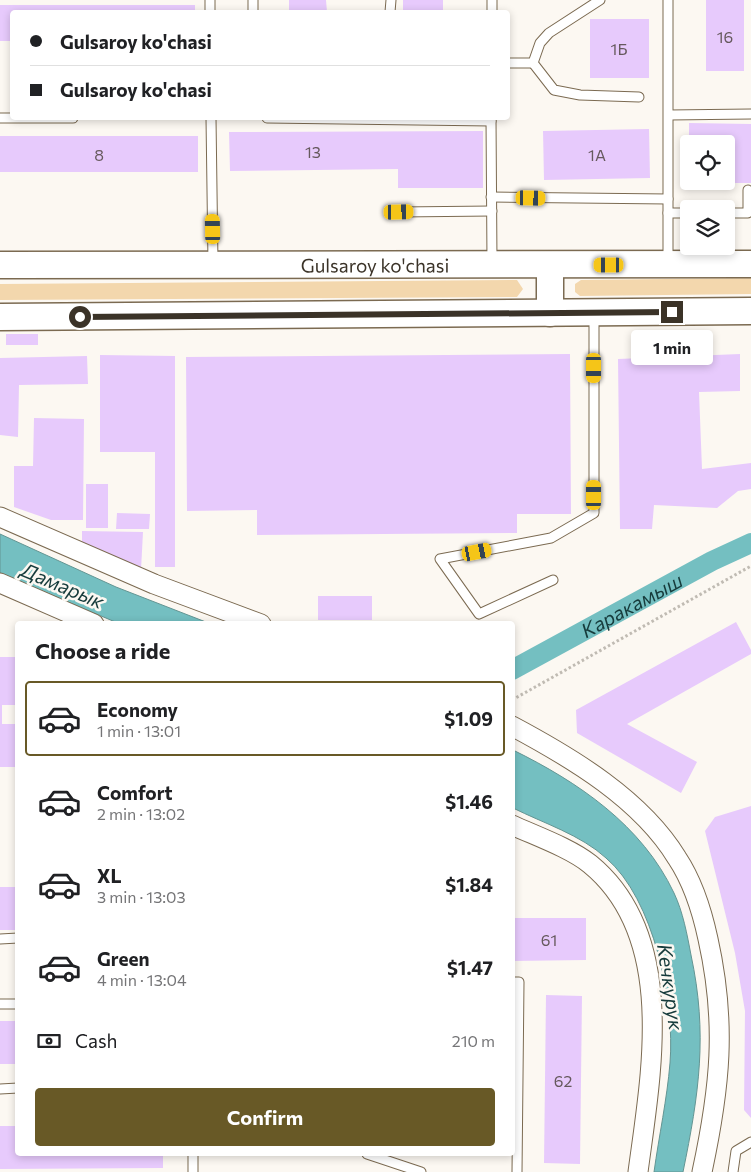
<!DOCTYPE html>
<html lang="en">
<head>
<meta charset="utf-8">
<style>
	:root { --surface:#fff; --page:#f2f2f2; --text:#202124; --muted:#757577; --line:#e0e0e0; --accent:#685926 }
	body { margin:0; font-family:Commissioner,sans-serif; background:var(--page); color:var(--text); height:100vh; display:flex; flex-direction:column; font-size:19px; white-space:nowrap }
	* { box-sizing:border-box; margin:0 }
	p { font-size:16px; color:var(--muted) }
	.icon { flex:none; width:28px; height:28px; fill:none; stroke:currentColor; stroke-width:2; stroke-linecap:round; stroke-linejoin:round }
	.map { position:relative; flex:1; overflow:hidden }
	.drawer { position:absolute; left:15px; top:621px; width:500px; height:535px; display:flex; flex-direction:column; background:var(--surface); border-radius:5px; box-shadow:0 2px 8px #0003 }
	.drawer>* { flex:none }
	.banner { position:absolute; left:10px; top:10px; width:500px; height:110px; border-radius:5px; box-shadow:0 2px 8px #0003; display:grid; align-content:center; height:110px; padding:0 20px; background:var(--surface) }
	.tools { position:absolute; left:680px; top:135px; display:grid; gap:10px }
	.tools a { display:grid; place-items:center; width:55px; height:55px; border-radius:5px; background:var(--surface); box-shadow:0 2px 8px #0003; font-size:25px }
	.end { position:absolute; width:22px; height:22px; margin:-11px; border:6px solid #3b3328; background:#fff; box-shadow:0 0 0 2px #fff }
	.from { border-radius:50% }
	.bubble { position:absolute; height:35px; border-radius:5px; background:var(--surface); box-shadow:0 2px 8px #0003; font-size:16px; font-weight:700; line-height:35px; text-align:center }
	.car { position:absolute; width:15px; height:30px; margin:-15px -8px; border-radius:6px; box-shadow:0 0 4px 1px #0007; background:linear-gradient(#f5c518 24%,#345 0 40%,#f5c518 0 76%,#345 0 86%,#f5c518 0) }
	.banner b { display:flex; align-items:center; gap:18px; height:48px; font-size:19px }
	.banner b+b { border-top:1px solid var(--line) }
	.banner i { width:12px; height:12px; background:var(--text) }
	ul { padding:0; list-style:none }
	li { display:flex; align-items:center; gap:15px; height:75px; margin:0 10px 8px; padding:0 10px; border:2px solid transparent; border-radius:5px }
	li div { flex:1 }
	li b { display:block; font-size:19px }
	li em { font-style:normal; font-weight:700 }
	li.current { border-color:var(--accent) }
	li>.icon { width:45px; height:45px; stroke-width:1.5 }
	h2 { padding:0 20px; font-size:22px; line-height:60px }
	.pay { display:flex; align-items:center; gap:12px; height:55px; padding:0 20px; font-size:19px }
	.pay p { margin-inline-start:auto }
	.primary-button { display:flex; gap:10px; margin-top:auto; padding:10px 20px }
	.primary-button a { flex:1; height:58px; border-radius:5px; background:var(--accent); color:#fff; font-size:20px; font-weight:700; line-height:58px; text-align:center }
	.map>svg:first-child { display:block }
</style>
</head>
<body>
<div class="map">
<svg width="751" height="1172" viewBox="0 0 751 1172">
	<rect width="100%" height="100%" fill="#fcf8f2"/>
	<g fill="#f3d7ad">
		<polygon points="751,278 751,294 580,296 575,292 575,284 581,280"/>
		<polygon points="517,280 523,289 517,297 0,300 0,284"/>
	</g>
	<g fill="#74bfc1" stroke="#639593">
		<polygon points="0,534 116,587 211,624 120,624 0,573"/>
		<path d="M513,750C578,782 642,825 674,893C683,912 687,934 691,955C708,1034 699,1094 683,1172H654C659,1136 667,1099 670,1063C675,1002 654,899 606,858C581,835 543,823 513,808Z"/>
	</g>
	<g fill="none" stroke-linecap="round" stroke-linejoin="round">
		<path stroke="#74bfc1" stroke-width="20" id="s1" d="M512,670L712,561L751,543"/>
	</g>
	<g fill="#e7cafc">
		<polygon points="289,0 326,0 327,12 289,12"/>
		<rect x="403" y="0" width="40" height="12"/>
		<rect x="706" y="0" width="38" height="71"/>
		<polygon points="0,5 195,5 195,12 12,12 12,41 0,41"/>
		<rect x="590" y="19" width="59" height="59"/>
		<polygon points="689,123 751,124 751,183 726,183 726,144 689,144"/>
		<polygon points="649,129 650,178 544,180 543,131"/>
		<polygon points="483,131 483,188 398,188 398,169 230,171 229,132"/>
		<rect x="0" y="136" width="198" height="36"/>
		<rect x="6" y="334" width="32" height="11"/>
		<polygon points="570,354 571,514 517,514 517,533 257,535 257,510 187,511 186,357"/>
		<polygon points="740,354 740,391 699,392 702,469 751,463 751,489 738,491 717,508 654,505 652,529 620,529 618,359"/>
		<polygon points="100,355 175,356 175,567 155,567 155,452 100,452"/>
		<polygon points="87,356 88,384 19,385 18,437 0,435 0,358"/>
		<polygon points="34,418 84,419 83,520 51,520 14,507 14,466 33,466"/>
		<rect x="86" y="484" width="22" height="44"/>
		<polygon points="117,513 150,514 149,529 116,529"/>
		<polygon points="82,531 143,532 141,570 82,551"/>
		<rect x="318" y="596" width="54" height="24"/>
		<polygon points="736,622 751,650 751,654 627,724 697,762 681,793 577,733 576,710"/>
		<polygon points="0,657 18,657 18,705 2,705 2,724 18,724 18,767 0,767"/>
		<polygon points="751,806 751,1118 744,1110 745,1011 735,953 705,831 715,817"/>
		<rect x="0" y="887" width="18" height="43"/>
		<polygon points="512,918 586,918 586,960 512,961"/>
		<polygon points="546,995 582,996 580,1164 544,1163"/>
		<rect x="0" y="1021" width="18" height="43"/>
		<polygon points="0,1126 18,1126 18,1154 163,1154 163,1168 0,1169"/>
	</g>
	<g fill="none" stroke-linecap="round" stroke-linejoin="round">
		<g stroke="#7b6a51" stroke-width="11">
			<g id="lane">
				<polyline points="210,0 210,12"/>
				<polyline points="253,0 253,12"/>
				<polyline points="492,0 492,12"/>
				<polyline points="390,12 391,0"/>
				<polyline points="508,63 533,63 540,43 549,33 600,0"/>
				<polyline points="533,63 554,90 580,95 639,97"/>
				<polyline points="669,115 751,114"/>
				<polyline points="0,118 73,118"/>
				<polyline points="211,118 213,262"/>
				<polyline points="267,118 491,121"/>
				<polyline points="491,118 492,262"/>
				<polyline points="491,197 668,199"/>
				<polyline points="399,212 492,211"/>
				<polyline points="668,213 689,213"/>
				<polyline points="726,213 748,213 748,190"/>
				<polyline points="668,262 668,0"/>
				<polyline points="553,580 479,614 440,559 551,538 594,513 594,316"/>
				<polyline points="0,939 18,938"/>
				<polyline points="512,982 519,982 517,1172"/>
				<polyline points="0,1004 18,1004"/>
				<polyline points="0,1089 18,1088"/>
				<polyline points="193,1154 193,1172"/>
				<polyline points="367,1154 421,1172"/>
				<polyline points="733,1172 736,1151 751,1142"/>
			</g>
		</g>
		<g stroke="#7b6a51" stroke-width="21">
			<g id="street">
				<polyline points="0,517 154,584 261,624"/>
				<polyline points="0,583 94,624"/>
				<path d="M512,726C572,758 641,799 677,858C693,882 702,911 708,939C727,1024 720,1088 702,1172"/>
				<path d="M512,825C536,836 570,848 590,864C678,936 651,1074 638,1172"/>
			</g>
		</g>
		<g stroke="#7b6a51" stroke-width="29">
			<g id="secondary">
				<path id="s2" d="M0,265L751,264"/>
				<polyline points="550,265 550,313"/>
				<polyline points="0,317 751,311"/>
			</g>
		</g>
		<polyline stroke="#c0bbb3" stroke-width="3" stroke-dasharray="2.5 2.5" stroke-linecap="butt" points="512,700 751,566"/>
		<use href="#lane" stroke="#fff" stroke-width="9"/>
		<use href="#street" stroke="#fff" stroke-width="19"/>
		<use href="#secondary" stroke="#fff" stroke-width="26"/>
	</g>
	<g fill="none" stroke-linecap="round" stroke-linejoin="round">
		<polyline stroke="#3b3328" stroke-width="6" points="80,317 672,312"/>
	</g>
	<g text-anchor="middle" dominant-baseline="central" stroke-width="5" stroke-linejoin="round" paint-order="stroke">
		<g font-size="16" fill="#66595d">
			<text x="725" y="36">16</text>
			<text x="619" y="48">1Б</text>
			<text x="313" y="151">13</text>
			<text x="99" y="154">8</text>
			<text x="597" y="154">1А</text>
			<text x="549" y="939">61</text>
			<text x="563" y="1080">62</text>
		</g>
		<g font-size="19" fill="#3b3328" stroke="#fcf8f2">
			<text stroke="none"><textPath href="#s2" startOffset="375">Gulsaroy ko'chasi</textPath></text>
		</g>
		<g font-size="20" font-style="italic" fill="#163b3b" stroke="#fcf8f2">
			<text transform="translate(63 585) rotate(23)">Дамарык</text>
			<text stroke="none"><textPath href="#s1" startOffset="136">Каракамыш</textPath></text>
			<text transform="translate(671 987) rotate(82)">Кечкурук</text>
		</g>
	</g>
</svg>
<div class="tools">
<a><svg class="icon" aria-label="locate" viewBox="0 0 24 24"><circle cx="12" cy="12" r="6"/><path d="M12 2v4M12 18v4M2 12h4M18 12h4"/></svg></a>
<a><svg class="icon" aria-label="layers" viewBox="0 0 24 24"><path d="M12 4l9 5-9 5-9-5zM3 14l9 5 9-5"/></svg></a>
</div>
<i class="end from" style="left:80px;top:317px"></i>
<i class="end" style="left:672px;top:312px"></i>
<div class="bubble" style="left:631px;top:330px;width:82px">1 min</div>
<i class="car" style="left:531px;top:198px;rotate:91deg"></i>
<i class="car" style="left:399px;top:212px;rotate:89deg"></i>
<i class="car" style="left:213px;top:229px;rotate:359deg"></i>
<i class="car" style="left:609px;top:265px;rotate:270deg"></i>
<i class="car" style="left:594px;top:368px;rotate:180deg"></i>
<i class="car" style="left:594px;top:495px;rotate:0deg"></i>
<i class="car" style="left:477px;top:552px;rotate:79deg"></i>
<div class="banner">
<b><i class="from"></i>Gulsaroy ko'chasi</b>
<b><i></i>Gulsaroy ko'chasi</b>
</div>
<section class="drawer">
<h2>Choose a ride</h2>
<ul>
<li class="current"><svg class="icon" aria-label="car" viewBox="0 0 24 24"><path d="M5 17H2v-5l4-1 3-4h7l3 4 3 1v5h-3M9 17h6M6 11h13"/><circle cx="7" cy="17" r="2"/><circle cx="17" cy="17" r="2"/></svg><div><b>Economy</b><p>1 min · 13:01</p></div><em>$1.09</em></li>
<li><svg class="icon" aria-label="car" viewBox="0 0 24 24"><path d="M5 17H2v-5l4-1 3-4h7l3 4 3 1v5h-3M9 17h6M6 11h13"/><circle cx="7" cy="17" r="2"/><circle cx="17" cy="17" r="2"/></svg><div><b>Comfort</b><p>2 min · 13:02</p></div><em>$1.46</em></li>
<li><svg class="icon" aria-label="car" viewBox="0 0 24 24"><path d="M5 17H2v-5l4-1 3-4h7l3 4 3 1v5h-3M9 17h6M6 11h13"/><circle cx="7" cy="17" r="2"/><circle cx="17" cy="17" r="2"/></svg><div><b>XL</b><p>3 min · 13:03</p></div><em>$1.84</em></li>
<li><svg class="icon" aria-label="car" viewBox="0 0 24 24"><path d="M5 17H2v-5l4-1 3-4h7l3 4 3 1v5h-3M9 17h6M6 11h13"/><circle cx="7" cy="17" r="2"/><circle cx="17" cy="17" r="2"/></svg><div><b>Green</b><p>4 min · 13:04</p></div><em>$1.47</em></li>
</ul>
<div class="pay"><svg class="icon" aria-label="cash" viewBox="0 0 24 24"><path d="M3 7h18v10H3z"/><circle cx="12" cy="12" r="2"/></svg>Cash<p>210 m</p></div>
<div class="primary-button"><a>Confirm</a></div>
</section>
</div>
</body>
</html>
